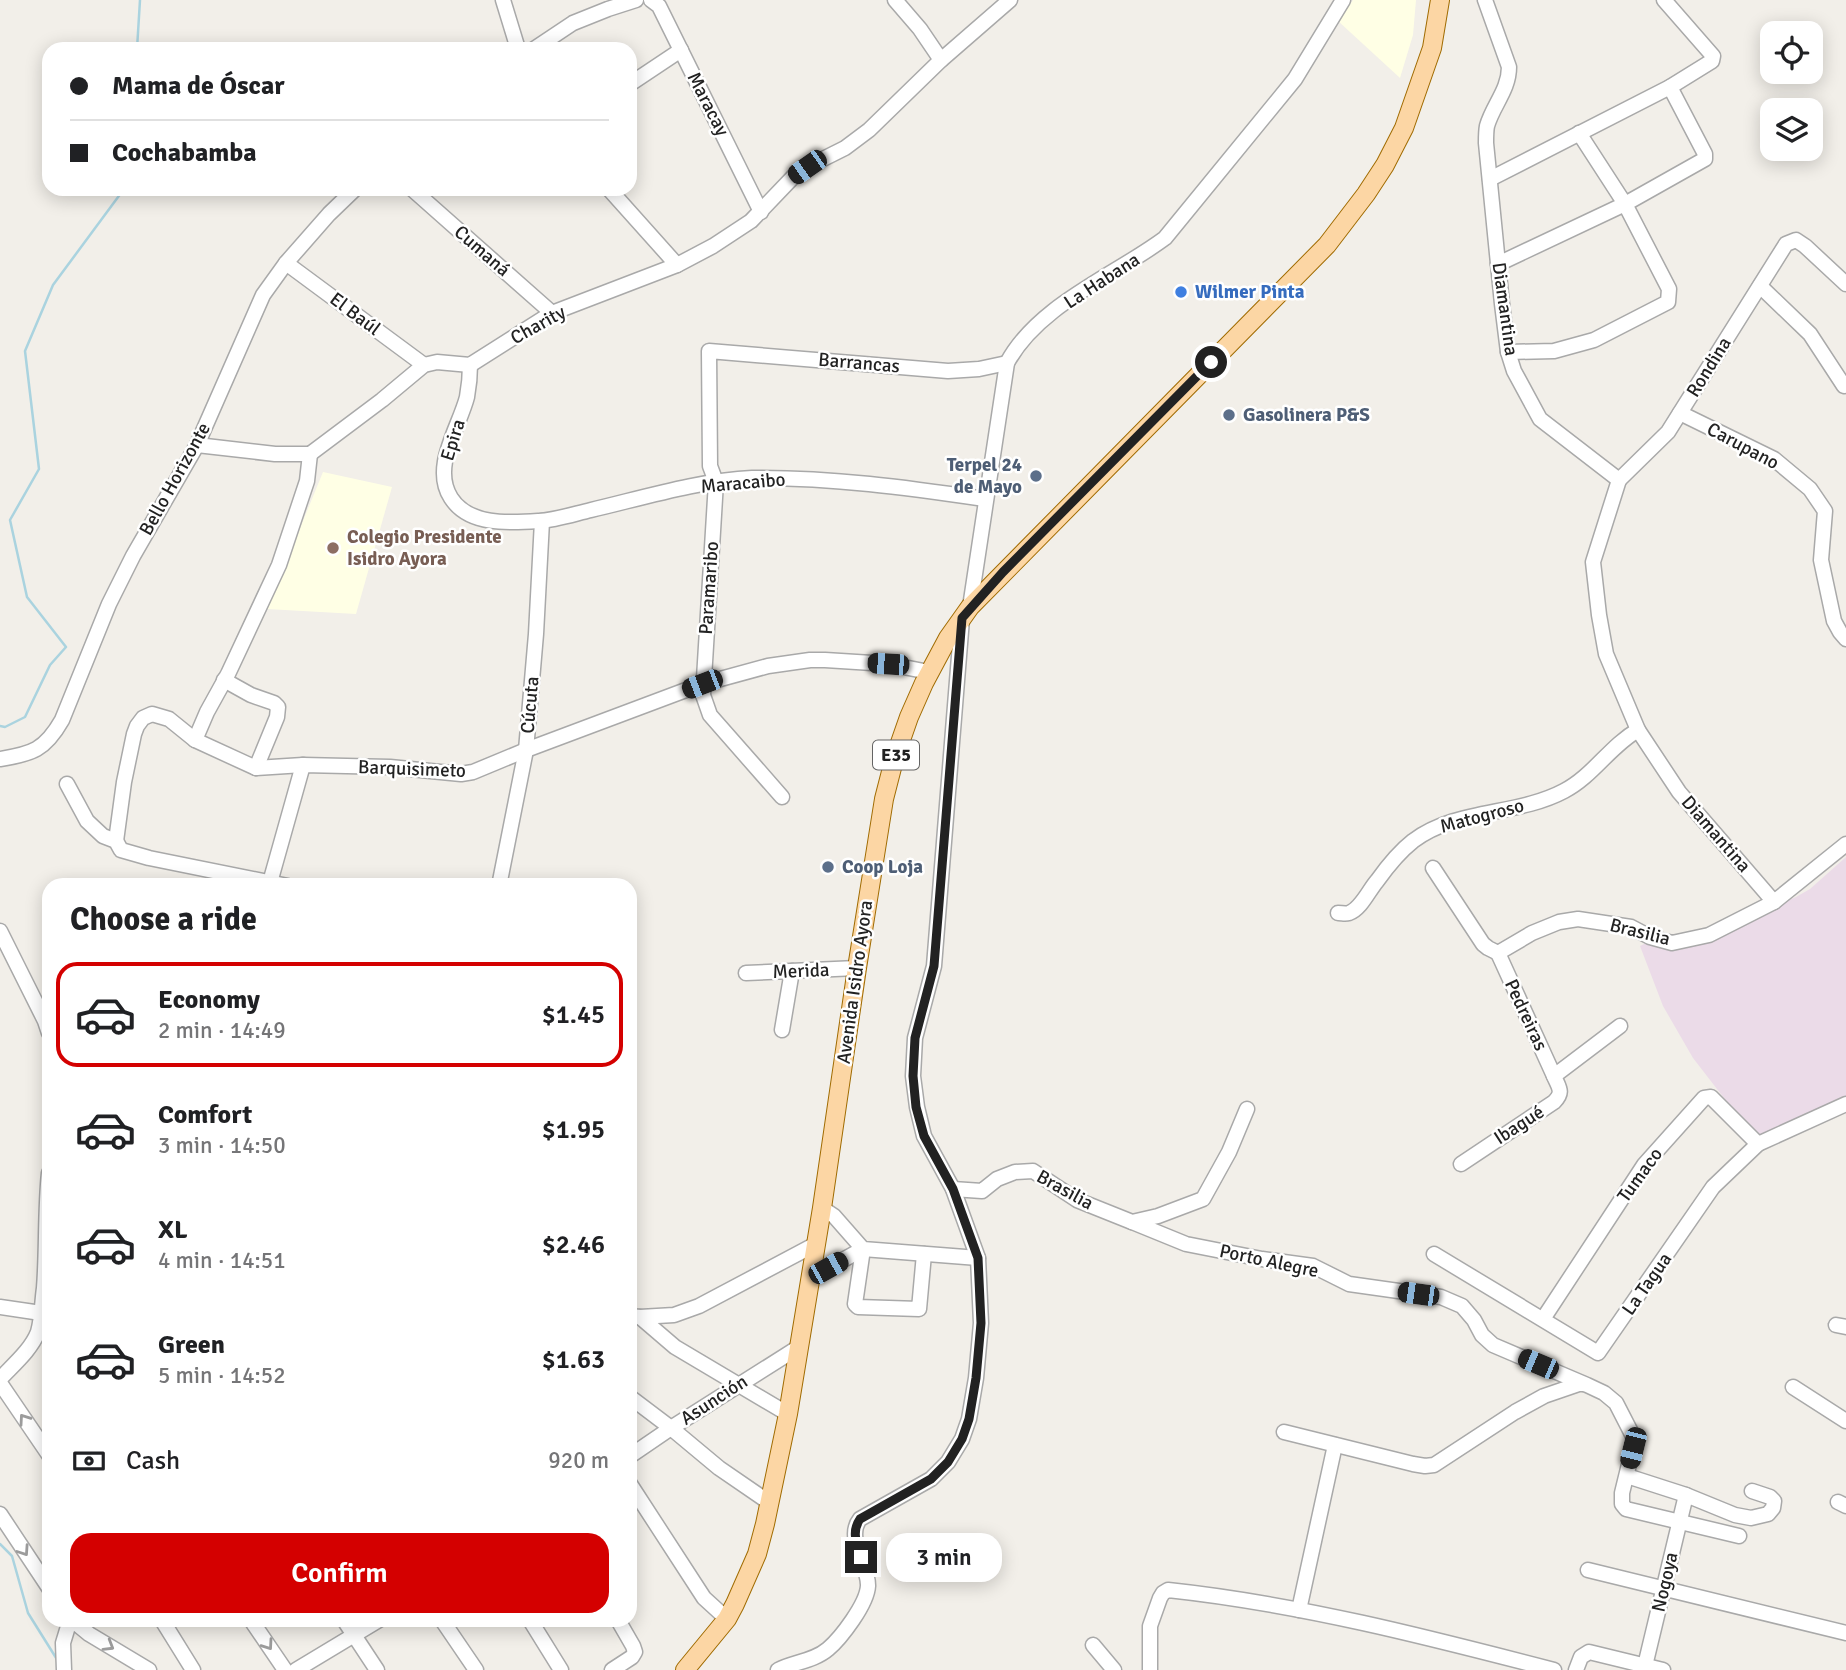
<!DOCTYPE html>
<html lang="en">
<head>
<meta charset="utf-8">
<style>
	:root { --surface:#fff; --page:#f6f6f6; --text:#202124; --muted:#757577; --line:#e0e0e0; --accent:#d40000 }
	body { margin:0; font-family:Signika,sans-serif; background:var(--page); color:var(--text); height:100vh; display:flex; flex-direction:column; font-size:26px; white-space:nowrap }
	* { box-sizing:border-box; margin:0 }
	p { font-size:23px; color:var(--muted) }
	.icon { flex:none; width:38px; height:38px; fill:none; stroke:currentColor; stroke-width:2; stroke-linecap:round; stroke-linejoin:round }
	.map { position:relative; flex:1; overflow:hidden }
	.side { position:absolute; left:42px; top:878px; width:595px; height:749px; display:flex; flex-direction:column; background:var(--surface); border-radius:21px; box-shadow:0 4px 18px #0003 }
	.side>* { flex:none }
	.top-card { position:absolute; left:42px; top:42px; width:595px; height:154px; border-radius:21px; box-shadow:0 4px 18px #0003; display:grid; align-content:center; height:154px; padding:0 28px; background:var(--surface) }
	.buttons { position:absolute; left:1760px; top:21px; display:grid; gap:14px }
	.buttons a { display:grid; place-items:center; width:63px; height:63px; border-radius:14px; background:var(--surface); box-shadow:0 4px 18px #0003; font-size:35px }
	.end { position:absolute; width:32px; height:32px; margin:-16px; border:9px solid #222; background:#fff; box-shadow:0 0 0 4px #fff }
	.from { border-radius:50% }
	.bubble { position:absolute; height:49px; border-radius:21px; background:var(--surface); box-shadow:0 4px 18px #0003; font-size:23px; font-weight:600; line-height:49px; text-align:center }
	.car { position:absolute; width:21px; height:42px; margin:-21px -10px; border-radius:9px; box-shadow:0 0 5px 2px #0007; background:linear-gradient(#222 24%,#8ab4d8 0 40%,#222 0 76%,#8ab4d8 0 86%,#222 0) }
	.top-card b { display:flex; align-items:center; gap:24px; height:66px; font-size:26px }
	.top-card b+b { border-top:2px solid var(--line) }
	.top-card i { width:18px; height:18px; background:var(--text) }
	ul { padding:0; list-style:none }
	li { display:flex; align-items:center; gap:21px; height:105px; margin:0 14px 10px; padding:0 14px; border:4px solid transparent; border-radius:21px }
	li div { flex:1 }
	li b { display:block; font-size:26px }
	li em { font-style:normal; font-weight:600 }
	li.on { border-color:var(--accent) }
	li>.icon { width:63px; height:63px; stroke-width:1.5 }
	h2 { padding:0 28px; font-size:32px; line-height:84px }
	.pay { display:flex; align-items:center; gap:18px; height:77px; padding:0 28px; font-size:26px }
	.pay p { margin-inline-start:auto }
	.cta { display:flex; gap:14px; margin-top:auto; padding:14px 28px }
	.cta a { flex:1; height:80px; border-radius:21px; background:var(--accent); color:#fff; font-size:28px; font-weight:600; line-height:80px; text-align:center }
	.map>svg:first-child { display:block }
</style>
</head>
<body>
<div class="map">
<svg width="1846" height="1670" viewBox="0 0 1846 1670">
	<rect width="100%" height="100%" fill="#f2efe9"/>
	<polygon fill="#ebdbe8" points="1846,857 1846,1100 1758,1142 1693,1058 1663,1006 1640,946 1648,942 1743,920 1796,897 1810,889"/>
	<g fill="#ffffe5">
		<polygon points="1353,0 1416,0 1413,35 1400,78 1338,21"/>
		<polygon points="323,472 392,487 356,614 267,609"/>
	</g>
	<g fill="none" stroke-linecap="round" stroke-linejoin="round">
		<g stroke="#aad3df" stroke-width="2.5">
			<polyline points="137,49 140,0"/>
			<polyline points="0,726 5,727 25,717 50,665 66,647 27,597 10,520 39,469 25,351 53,285 124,189"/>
			<polyline points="0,1544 12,1556 28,1613 58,1661"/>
		</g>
		<g stroke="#a9a9a9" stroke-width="17">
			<g id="minor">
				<polyline points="503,0 518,49"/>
				<polyline points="651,0 659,6 761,212"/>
				<polyline points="895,0 920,29 941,60"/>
				<path d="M1485,0L1509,67C1509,90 1493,105 1487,126C1486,131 1486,138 1486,143L1502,304L1508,352L1514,371L1540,419L1619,480L1593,562L1599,615L1606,654L1638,730L1679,792L1774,902"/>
				<polyline points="534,49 573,23 608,9 636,0"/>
				<polyline points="630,84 681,50"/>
				<polyline points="1490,179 1670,87 1712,61 1713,56 1664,0"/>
				<polyline points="412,189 552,313"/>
				<polyline points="609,189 677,265"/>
				<polyline points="286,263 424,365"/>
				<polyline points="1498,264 1625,204 1705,159 1705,154 1670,87"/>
				<polyline points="1760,286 1810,334 1844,386"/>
				<polyline points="1508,352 1554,351 1594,340 1668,302 1669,289 1625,204 1579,133"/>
				<path d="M470,365C470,376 469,386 467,397C459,428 431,467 451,498C469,526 509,523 539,521C556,520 574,514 591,510C642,498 701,480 752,478C830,477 909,488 985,499"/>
				<polyline points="1680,413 1774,459 1810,489 1825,511 1821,560 1834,621 1840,632 1846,639"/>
				<polyline points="197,445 275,454 310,454"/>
				<polyline points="310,454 382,400 424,365 437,362 470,365 552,313 677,265 713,246 751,221 795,175 807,167 845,148 869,130 941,60 1010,0"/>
				<polyline points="1619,480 1668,432 1786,244 1796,240 1805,246 1846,284"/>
				<path d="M970,607L1007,363C1038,305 1114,276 1165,238L1295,79L1343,0"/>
				<polyline points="224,680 251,695 274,703 278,707 277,717 256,768"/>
				<polyline points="195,740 207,712 228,674 279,565 307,481 310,454"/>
				<path d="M0,759C32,754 45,750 62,720L109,604L133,556L197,445L263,295L286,263L329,214L355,189"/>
				<polyline points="67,784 87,821 103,836 116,841 121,850 149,858 288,886"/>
				<polyline points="782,797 710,715 703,695 716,482 710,466 709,351 948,371 979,369 1007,363"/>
				<polyline points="116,841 124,782 134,734 137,726 143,718 152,714 169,719 195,740 256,768 303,765 390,767 461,774 473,772 526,750 702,684 768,666 810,660 825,660 888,664 929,672"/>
				<polyline points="1433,868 1483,944 1488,948 1498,953"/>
				<polyline points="269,886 303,765"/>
				<polyline points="499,886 526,750 536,634 542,521"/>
				<path d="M1338,913C1342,913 1345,914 1349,913C1361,909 1369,890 1377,881C1387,867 1399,852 1413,841C1457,808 1517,816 1564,791C1593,776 1610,746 1638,730"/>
				<polyline points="0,931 45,1021 49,1033"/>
				<polyline points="1498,953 1532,933 1559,922 1578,919 1631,927 1650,937 1672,943 1709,935 1774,902 1846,844"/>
				<polyline points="1498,953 1554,1076"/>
				<polyline points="746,973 857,968"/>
				<polyline points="782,1030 792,971"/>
				<path d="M1461,1164L1554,1102C1564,1092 1559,1088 1554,1076L1620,1026"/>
				<polyline points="953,1189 982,1191 997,1179 1015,1172 1033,1171 1077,1200 1132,1222 1158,1216 1203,1199 1229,1152 1247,1109"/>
				<polyline points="822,1208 834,1216 863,1249 978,1258"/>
				<polyline points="1132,1222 1186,1244 1262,1259 1313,1266 1349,1284 1441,1297 1462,1306 1474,1320 1482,1335 1493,1345 1587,1385 1604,1393 1616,1403 1634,1438 1633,1448 1622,1493 1622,1504 1626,1509 1739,1536"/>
				<polyline points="863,1249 855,1304 858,1307 919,1309 924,1254"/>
				<polyline points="1434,1254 1598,1353 1713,1187 1758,1144 1846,1104"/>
				<polyline points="810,1278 863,1249"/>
				<polyline points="0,1307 41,1313 48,1317"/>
				<polyline points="630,1316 640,1317 674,1315 699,1306 816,1244"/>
				<polyline points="640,1317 675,1347 788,1414"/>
				<polyline points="1543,1319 1644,1165 1704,1098 1711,1097 1758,1144"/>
				<polyline points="1836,1325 1846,1327"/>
				<path d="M0,1379C13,1365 31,1350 38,1332C42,1318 42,1302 44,1288C47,1250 45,1211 49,1173"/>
				<polyline points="0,1383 49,1455"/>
				<polyline points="1793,1387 1846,1421"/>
				<polyline points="630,1397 671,1428 719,1468 770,1503"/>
				<polyline points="1284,1432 1413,1464 1425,1466 1434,1465 1515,1412 1544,1396 1579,1384 1583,1384"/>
				<polyline points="630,1456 671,1428 799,1347"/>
				<polyline points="1627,1476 1686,1495 1735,1515 1751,1518 1768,1514 1773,1508 1774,1501 1770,1497 1752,1491"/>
				<polyline points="630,1484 704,1598 727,1619"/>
				<polyline points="1838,1502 1846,1506"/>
				<polyline points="0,1514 49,1588"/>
				<polyline points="1588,1570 1846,1633"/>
				<polyline points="1299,1610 1335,1445"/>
				<polyline points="72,1620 89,1634 149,1670"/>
				<polyline points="162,1620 193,1670"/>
				<polyline points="251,1620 285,1670"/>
				<polyline points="344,1620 377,1670"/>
				<polyline points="442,1620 476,1670"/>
				<polyline points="530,1620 561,1670"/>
				<polyline points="1093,1645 1114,1670"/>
				<polyline points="64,1670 63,1643 70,1620"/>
				<polyline points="296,1670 379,1620"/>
				<polyline points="612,1670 632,1657 635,1652 633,1646 618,1620"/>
				<path d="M778,1670C794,1662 814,1661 828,1649C841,1638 867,1604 868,1586C869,1565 845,1538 860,1519L931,1479L948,1462L962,1439L969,1419L976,1378L981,1323L978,1258L953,1189L924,1136L917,1107L913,1076L915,1038L934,966L962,619"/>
				<path d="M1150,1670V1626L1160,1598L1163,1593L1168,1590C1299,1604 1427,1637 1554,1670"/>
				<polyline points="1576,1670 1581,1657 1589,1652 1663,1670"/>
				<polyline points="1644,1670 1686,1495"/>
			</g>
		</g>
		<g stroke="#a06b00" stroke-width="20">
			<polyline id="major" points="685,1670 727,1619 735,1604 757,1554 765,1524 788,1414 822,1208 857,968 884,799 894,760 909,717 924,683 948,638 970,607 1327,245 1366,194 1385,165 1404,128 1432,48 1440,0"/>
		</g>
		<use href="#minor" stroke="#fff" stroke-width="14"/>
		<use href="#major" stroke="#fcd6a4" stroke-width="18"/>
	</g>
	<defs><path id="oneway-chevron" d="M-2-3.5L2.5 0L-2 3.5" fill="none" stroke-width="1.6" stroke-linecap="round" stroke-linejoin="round" transform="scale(1.75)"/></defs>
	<g stroke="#9c9c9c">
		<use href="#oneway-chevron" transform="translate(24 1419) rotate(-125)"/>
		<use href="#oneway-chevron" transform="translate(24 1551) rotate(56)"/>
		<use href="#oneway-chevron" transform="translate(268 1645) rotate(55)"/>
		<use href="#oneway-chevron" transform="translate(109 1646) rotate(31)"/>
	</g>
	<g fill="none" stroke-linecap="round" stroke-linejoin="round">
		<path stroke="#222" stroke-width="9" d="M861,1557C857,1544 851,1532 860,1519L931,1479L948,1462L962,1439L969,1419L976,1378L981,1323L978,1258L953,1189L924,1136L916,1107L913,1076L915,1038L934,966L962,618L1003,572L1211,362"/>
	</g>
	<circle fill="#3f7fe0" stroke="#fff" stroke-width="2.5" cx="1181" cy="292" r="7"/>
	<g fill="#5c6f8a" stroke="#fff" stroke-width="2.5">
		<circle cx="1229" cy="415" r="7"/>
		<circle cx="1036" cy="476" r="7"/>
		<circle cx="828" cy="867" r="7"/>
	</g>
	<circle fill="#8d6e63" stroke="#fff" stroke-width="2.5" cx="333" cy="548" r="7"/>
	<g text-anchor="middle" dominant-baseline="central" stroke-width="5" stroke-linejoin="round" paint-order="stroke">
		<rect fill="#fff" stroke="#646464" stroke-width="2" x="873" y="740.5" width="46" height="29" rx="5"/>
		<g font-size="18" font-weight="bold" fill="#222">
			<text x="896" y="755">E35</text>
		</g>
		<g font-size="19" fill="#222" stroke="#fff">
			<text transform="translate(708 104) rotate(63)">Maracay</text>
			<text transform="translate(482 251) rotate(41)">Cumaná</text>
			<text transform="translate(1102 281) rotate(-33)">La Habana</text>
			<text transform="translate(1505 309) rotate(82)">Diamantina</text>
			<text transform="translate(355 314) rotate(37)">El Baúl</text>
			<text transform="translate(538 325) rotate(-29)">Charity</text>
			<text transform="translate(859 363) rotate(5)">Barrancas</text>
			<text transform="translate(1709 367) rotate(-58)">Rondina</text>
			<text transform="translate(453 440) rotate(-73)">Epira</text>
			<text transform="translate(1743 446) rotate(28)">Carupano</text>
			<text transform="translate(175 479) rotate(-61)">Bello Horizonte</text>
			<text transform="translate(743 483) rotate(-5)">Maracaibo</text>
			<text transform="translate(709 588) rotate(-86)">Paramaribo</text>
			<text transform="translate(530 705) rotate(-85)">Cúcuta</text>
			<text transform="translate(412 769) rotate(2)">Barquisimeto</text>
			<text transform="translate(1482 816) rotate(-15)">Matogroso</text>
			<text transform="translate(1716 834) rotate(49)">Diamantina</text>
			<text transform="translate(1640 932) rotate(14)">Brasilia</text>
			<text transform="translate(801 971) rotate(-2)">Merida</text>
			<text transform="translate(855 982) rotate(-82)">Avenida Isidro Ayora</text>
			<text transform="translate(1526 1015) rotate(65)">Pedreiras</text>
			<text transform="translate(1519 1125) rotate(-33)">Ibagué</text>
			<text transform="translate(1640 1175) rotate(-54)">Tumaco</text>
			<text transform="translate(1065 1190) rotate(29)">Brasilia</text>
			<text transform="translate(1269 1261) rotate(12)">Porto Alegre</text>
			<text transform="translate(1647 1284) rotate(-55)">La Tagua</text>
			<text transform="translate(714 1400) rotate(-33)">Asunción</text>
			<text transform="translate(1665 1582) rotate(-77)">Nogoya</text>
		</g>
		<g font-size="19" font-weight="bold" fill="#366cbe" stroke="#fff" text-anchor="start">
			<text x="1195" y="292">Wilmer Pinta</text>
		</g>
		<g font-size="19" font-weight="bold" fill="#4e5e75" stroke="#fff" text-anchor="start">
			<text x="1243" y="415">Gasolinera P&amp;S</text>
			<text x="1022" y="465" text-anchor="end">Terpel 24<tspan x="1022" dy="22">de Mayo</tspan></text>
			<text x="842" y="867">Coop Loja</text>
		</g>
		<g font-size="19" font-weight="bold" fill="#785e54" stroke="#fff" text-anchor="start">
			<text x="347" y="537">Colegio Presidente<tspan x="347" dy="22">Isidro Ayora</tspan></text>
		</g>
	</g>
</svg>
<div class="buttons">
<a><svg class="icon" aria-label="locate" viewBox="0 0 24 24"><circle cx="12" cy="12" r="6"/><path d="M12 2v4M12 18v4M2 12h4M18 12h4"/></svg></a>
<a><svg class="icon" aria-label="layers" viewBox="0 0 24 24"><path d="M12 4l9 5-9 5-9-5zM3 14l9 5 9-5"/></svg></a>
</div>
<i class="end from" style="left:1211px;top:362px"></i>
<i class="end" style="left:861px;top:1557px"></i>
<div class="bubble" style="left:886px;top:1533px;width:116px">3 min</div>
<i class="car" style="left:807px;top:167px;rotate:235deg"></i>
<i class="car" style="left:888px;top:664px;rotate:274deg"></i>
<i class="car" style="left:702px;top:684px;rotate:249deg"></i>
<i class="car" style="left:828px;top:1268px;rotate:61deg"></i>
<i class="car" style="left:1418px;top:1294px;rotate:278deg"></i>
<i class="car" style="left:1538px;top:1364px;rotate:293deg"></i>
<i class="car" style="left:1633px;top:1448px;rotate:194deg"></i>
<div class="top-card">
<b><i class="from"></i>Mama de Óscar</b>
<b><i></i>Cochabamba</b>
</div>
<section class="side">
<h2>Choose a ride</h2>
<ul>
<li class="on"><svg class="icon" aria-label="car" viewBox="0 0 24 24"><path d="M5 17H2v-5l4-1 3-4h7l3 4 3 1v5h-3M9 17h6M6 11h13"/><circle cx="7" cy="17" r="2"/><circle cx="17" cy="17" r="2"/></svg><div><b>Economy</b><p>2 min · 14:49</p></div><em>$1.45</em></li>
<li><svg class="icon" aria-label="car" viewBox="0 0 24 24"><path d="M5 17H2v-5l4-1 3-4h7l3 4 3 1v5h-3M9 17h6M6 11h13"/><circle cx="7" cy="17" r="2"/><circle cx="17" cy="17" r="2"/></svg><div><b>Comfort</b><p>3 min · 14:50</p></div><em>$1.95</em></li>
<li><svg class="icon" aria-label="car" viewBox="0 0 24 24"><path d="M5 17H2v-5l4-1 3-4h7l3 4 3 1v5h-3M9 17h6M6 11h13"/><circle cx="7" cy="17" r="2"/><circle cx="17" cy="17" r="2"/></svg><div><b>XL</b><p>4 min · 14:51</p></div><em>$2.46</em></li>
<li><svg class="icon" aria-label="car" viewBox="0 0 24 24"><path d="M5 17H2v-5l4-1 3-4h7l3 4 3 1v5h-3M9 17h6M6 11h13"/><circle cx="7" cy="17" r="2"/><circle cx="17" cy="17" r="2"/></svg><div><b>Green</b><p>5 min · 14:52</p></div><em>$1.63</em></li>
</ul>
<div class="pay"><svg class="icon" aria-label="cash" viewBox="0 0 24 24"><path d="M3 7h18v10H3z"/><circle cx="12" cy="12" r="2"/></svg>Cash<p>920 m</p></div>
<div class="cta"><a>Confirm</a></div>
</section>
</div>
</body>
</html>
